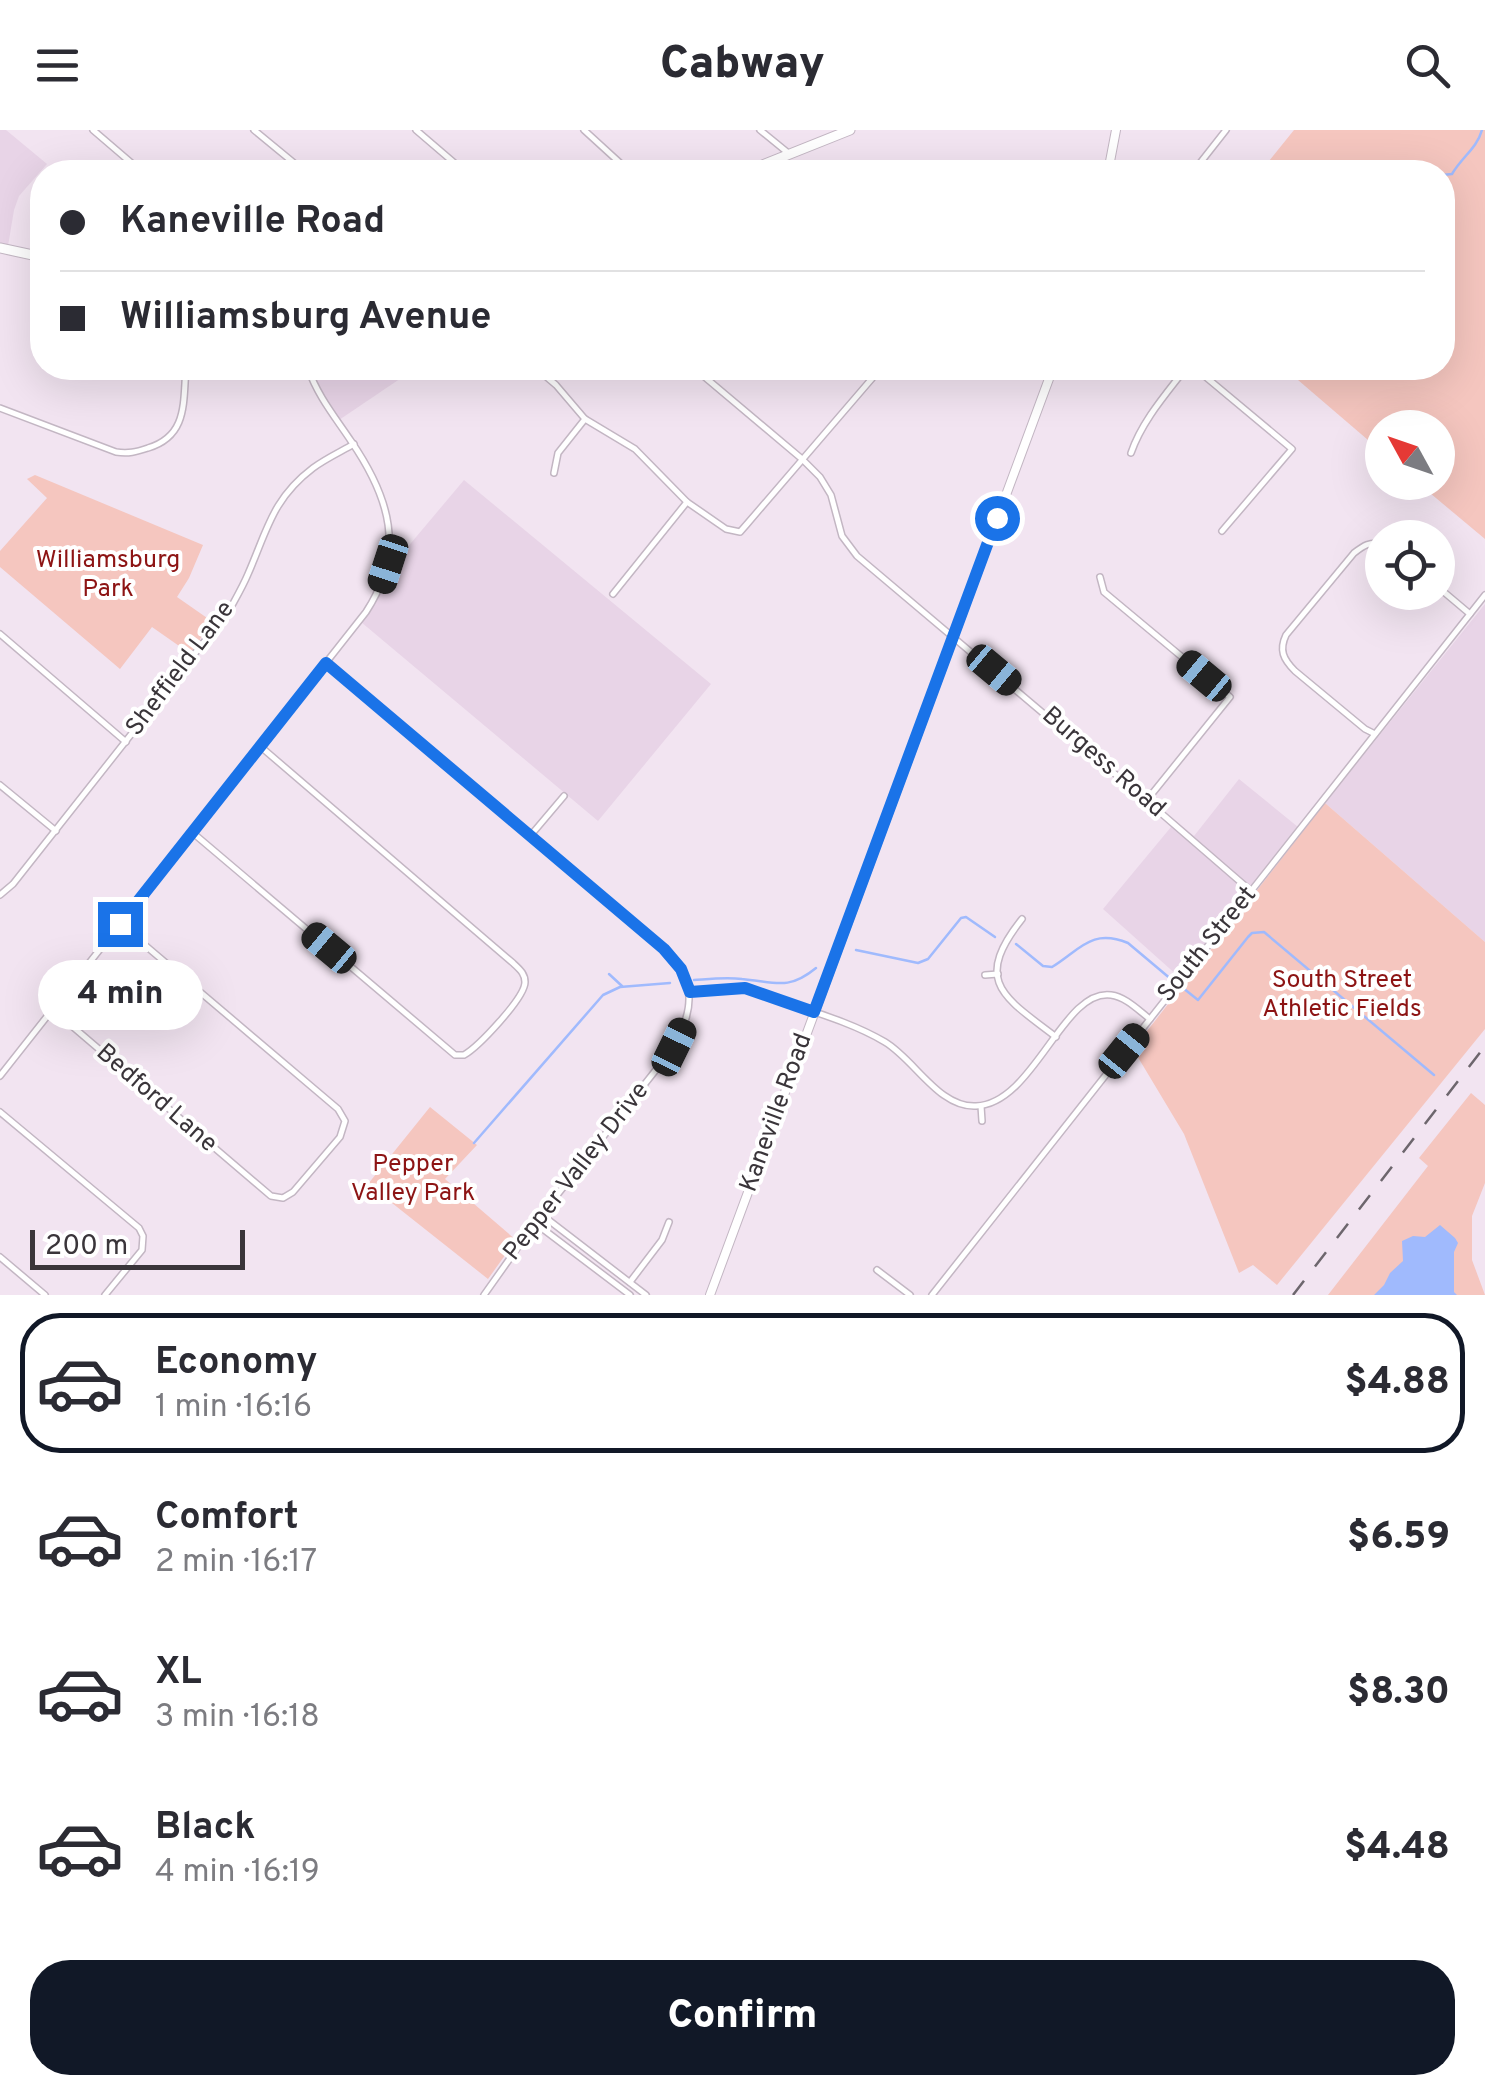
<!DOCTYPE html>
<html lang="en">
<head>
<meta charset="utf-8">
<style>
	:root { --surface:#fff; --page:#f2f2f3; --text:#2b2b33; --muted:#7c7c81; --line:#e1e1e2; --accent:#111827 }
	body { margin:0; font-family:Overpass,sans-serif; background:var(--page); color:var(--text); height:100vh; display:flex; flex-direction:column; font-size:38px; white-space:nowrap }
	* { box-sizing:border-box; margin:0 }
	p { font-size:32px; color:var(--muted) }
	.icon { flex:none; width:55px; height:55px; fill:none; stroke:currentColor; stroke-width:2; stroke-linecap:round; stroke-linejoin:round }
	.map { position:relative; height:1165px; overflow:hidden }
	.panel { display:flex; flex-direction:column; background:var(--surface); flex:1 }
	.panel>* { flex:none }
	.top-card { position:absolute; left:30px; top:30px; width:1425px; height:220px; border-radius:40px; box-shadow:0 10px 40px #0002; display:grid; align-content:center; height:220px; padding:0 30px; background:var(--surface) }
	.needle { width:65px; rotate:310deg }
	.controls { position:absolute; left:1365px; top:280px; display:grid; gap:20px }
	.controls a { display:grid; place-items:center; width:90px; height:90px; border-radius:50%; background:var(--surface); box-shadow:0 10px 40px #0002; font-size:50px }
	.scale { position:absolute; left:30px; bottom:25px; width:215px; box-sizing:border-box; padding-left:10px; border:5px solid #3a353a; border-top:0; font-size:28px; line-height:35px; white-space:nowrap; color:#3a353a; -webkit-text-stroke:8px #fff; paint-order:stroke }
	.end { position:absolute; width:45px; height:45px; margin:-22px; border:12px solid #1a73e8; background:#fff; box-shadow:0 0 0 5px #fff }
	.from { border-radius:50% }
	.bubble { position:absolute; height:70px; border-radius:35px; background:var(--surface); box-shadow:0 10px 40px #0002; font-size:32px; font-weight:800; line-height:70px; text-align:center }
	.car { position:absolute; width:30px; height:60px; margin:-30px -15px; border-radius:12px; box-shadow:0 0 8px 2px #0007; background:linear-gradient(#222 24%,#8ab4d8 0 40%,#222 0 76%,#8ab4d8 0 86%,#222 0) }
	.top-card b { display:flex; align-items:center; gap:35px; height:95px; font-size:38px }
	.top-card b+b { border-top:2px solid var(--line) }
	.top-card i { width:25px; height:25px; background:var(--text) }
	ul { padding:18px 0 0; list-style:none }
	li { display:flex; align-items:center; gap:30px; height:140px; margin:0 20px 15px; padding:0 10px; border:5px solid transparent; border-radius:40px }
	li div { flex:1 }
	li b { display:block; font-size:38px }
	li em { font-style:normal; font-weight:800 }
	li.on { border-color:var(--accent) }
	li>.icon { width:90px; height:90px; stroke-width:1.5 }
	.cta { display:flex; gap:20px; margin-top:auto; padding:20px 30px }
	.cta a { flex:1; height:115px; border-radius:40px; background:var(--accent); color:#fff; font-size:40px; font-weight:800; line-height:115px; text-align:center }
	header { display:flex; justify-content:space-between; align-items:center; height:130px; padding:0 30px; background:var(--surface); font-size:45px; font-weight:800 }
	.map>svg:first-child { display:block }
</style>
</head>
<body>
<header><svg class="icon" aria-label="menu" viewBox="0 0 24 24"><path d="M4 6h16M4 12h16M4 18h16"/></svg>Cabway<svg class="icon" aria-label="search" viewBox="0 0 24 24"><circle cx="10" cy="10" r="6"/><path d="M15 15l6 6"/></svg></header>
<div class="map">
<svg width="1485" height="1165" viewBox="0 0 1485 1165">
	<rect width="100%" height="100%" fill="#f2e4f1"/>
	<g fill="#e8d4e7">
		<polygon points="0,0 6,0 47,34 19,66 14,80 8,116 0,114"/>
		<polygon points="311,238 416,238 339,290 323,267"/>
		<polygon points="464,350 711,554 598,691 361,492 381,462 390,438"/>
		<polygon points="1485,474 1485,812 1325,673"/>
		<polygon points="1239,649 1298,697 1179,847 1103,779 1176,691 1194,706"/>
	</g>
	<g fill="#f5c6bf">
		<polygon points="1294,0 1485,0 1485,409 1418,353 1438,352 1438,298 1382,298 1382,322 1284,238 1442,238 1442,42 1260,42"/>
		<polygon points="35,345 203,415 189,448 177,467 210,490 192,525 152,497 120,539 0,437 0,421 47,368 27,349"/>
		<polygon points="1325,673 1485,812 1485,899 1277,1155 1253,1135 1239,1143 1184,1004 1133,919"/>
		<polygon points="1471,963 1485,975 1485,1053 1472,1086 1472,1130 1485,1165 1328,1165 1428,1036 1419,1028"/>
		<polygon points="430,977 477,1015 445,1049 516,1110 488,1149 368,1054"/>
	</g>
	<polygon fill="#a0bafd" points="1440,1095 1455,1108 1458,1113 1454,1122 1454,1162 1457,1165 1374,1165 1384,1155 1390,1143 1403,1131 1402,1111 1413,1106 1425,1107"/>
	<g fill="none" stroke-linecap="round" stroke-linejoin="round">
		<g stroke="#a0bafd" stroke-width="2.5">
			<path d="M1442,45L1452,44C1462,27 1477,18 1482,0"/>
			<polyline points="1442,60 1442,65"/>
			<path d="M1016,814L1043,836L1052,837C1080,820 1091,798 1128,813L1172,850"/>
			<polyline points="856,820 918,833 928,829 961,788 966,787 995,807"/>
			<polyline points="609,844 622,856"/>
			<path d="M694,850C709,849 726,847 742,849C775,852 788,861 816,838"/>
			<polyline points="1183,858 1198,870 1248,807 1252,803 1264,802 1434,945"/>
			<polyline points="474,1013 603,865 620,857 670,853"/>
		</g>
		<g stroke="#c3b6c3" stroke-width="8">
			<g id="street">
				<polyline points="93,0 142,42"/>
				<polyline points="254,0 305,42"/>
				<polyline points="416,0 465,42"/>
				<polyline points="584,0 630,42"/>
				<polyline points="760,0 787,22"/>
				<polyline points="771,32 783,42"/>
				<polyline points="1193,42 1226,0"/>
				<polyline points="536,238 556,255 585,289 635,319 687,372 726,399 740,402 747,394 881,238"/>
				<polyline points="694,238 802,329 820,347 831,365 842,406 857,426 1147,671 1251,761"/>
				<polyline points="857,238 871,249"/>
				<polyline points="1195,238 1292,319 1222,401"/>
				<path d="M0,278L116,322C128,324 136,322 148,318C188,306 183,272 186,238"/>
				<path d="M1131,323C1142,291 1166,264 1186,238"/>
				<polyline points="554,343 558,323 585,289"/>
				<polyline points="1100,447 1104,462 1230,567 1147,670"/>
				<polyline points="1438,457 1470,484"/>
				<polyline points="613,464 687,372"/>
				<polyline points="0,504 126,612"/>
				<path d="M327,533L664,819C696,856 695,874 674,917L535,1093L484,1165"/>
				<path d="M1375,604L1365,599L1295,541C1283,529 1279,520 1286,505L1354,423C1363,416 1370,411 1382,414"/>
				<polyline points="0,655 56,701"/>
				<path d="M193,703L455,925H464C478,917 525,868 525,852C525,843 519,839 513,833L261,617"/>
				<polyline points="531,705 564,666"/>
				<path d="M0,765L13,754L230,479C236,468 243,456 248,444C267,401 272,369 313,338C325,329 340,322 354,314"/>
				<path d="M1022,789C972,852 1004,867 1056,907"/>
				<polyline points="985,845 998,844"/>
				<path d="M689,862C707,861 725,858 743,859C755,860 768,866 779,870C814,882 853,893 885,912C915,930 939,978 976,976C1034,974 1063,858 1111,865C1126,867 1138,880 1150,889"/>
				<polyline points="52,879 271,1066 283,1068 293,1062 340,1007 345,991 338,979 120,794"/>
				<path d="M0,946L366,482C406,421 390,368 351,311C335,287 317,265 308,238"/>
				<polyline points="981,976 982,991"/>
				<polyline points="0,982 139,1098 143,1106 142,1120 105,1165"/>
				<polyline points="542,1085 646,1165"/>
				<polyline points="535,1093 630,1165"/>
				<polyline points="0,1127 45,1165"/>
				<polyline points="877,1140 910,1165"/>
				<polyline points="630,1152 662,1110 669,1092"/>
				<polyline points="932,1165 1485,465"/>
			</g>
		</g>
		<g stroke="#c3b6c3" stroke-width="10">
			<g id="secondary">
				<polyline points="1108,42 1116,0"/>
				<polyline points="710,1165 1053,238"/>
			</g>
		</g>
		<g stroke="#c3b6c3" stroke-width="11">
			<g id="primary">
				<polyline points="745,42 850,0"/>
				<polyline points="0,118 42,127"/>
			</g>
		</g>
		<use href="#street" stroke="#fff" stroke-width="5"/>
		<use href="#secondary" stroke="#fff" stroke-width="8"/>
		<use href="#primary" stroke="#fff" stroke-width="9"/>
		<polyline stroke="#6d666d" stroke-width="2.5" stroke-dasharray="18 18" stroke-linecap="butt" points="1293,1165 1485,916"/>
	</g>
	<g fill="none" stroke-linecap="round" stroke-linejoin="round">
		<polyline stroke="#1a73e8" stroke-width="12" points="120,794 326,533 664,819 681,839 690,862 745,858 814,882 997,388"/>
	</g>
	<g text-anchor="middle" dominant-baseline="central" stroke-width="8" stroke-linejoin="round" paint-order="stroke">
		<g font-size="25" fill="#8d1414" stroke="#fff">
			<text x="108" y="431">Williamsburg<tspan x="108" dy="29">Park</tspan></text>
			<text x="1342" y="851">South Street<tspan x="1342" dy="29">Athletic Fields</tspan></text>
			<text x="413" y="1035">Pepper<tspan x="413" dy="29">Valley Park</tspan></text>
		</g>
		<g font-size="25" fill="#3a353a" stroke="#fff">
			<text transform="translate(181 539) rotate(-53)">Sheffield Lane</text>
			<text transform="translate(1103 633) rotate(41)">Burgess Road</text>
			<text transform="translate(1208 815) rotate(-51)">South Street</text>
			<text transform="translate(156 969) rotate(41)">Bedford Lane</text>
			<text transform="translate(777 983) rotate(-70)">Kaneville Road</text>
			<text transform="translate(577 1042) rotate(-52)">Pepper Valley Drive</text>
		</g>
	</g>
</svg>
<div class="controls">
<a><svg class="needle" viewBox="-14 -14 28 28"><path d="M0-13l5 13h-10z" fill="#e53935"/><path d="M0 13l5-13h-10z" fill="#7c7c81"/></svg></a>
<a><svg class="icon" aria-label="locate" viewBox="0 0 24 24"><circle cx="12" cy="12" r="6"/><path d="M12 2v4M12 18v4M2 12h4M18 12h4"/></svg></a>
</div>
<div class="scale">200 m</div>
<i class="end from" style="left:997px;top:388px"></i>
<i class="end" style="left:120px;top:794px"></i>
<div class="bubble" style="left:38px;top:830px;width:165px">4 min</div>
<i class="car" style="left:388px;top:434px;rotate:198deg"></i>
<i class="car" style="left:994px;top:540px;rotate:130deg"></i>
<i class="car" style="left:1204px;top:546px;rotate:310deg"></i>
<i class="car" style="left:329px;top:818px;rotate:310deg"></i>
<i class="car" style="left:674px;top:917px;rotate:26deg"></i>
<i class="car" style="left:1124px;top:921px;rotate:39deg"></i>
<div class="top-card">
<b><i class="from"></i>Kaneville Road</b>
<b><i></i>Williamsburg Avenue</b>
</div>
</div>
<section class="panel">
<ul>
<li class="on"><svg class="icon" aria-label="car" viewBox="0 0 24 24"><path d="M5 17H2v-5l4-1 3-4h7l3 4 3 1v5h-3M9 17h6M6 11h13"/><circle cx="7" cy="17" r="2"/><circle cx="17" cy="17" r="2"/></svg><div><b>Economy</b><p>1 min · 16:16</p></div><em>$4.88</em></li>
<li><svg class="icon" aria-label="car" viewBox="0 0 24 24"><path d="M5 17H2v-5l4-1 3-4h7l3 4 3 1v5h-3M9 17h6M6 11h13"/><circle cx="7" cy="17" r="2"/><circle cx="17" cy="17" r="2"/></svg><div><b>Comfort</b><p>2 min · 16:17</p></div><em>$6.59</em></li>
<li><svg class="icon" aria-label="car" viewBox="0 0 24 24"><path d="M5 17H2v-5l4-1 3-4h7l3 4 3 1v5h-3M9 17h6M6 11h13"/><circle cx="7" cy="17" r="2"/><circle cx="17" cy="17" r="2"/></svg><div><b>XL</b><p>3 min · 16:18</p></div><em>$8.30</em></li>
<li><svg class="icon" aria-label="car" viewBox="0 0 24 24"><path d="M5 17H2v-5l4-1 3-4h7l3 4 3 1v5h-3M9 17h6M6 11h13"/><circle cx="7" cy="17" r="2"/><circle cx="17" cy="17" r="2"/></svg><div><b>Black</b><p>4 min · 16:19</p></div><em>$4.48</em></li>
</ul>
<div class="cta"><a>Confirm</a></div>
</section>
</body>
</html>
